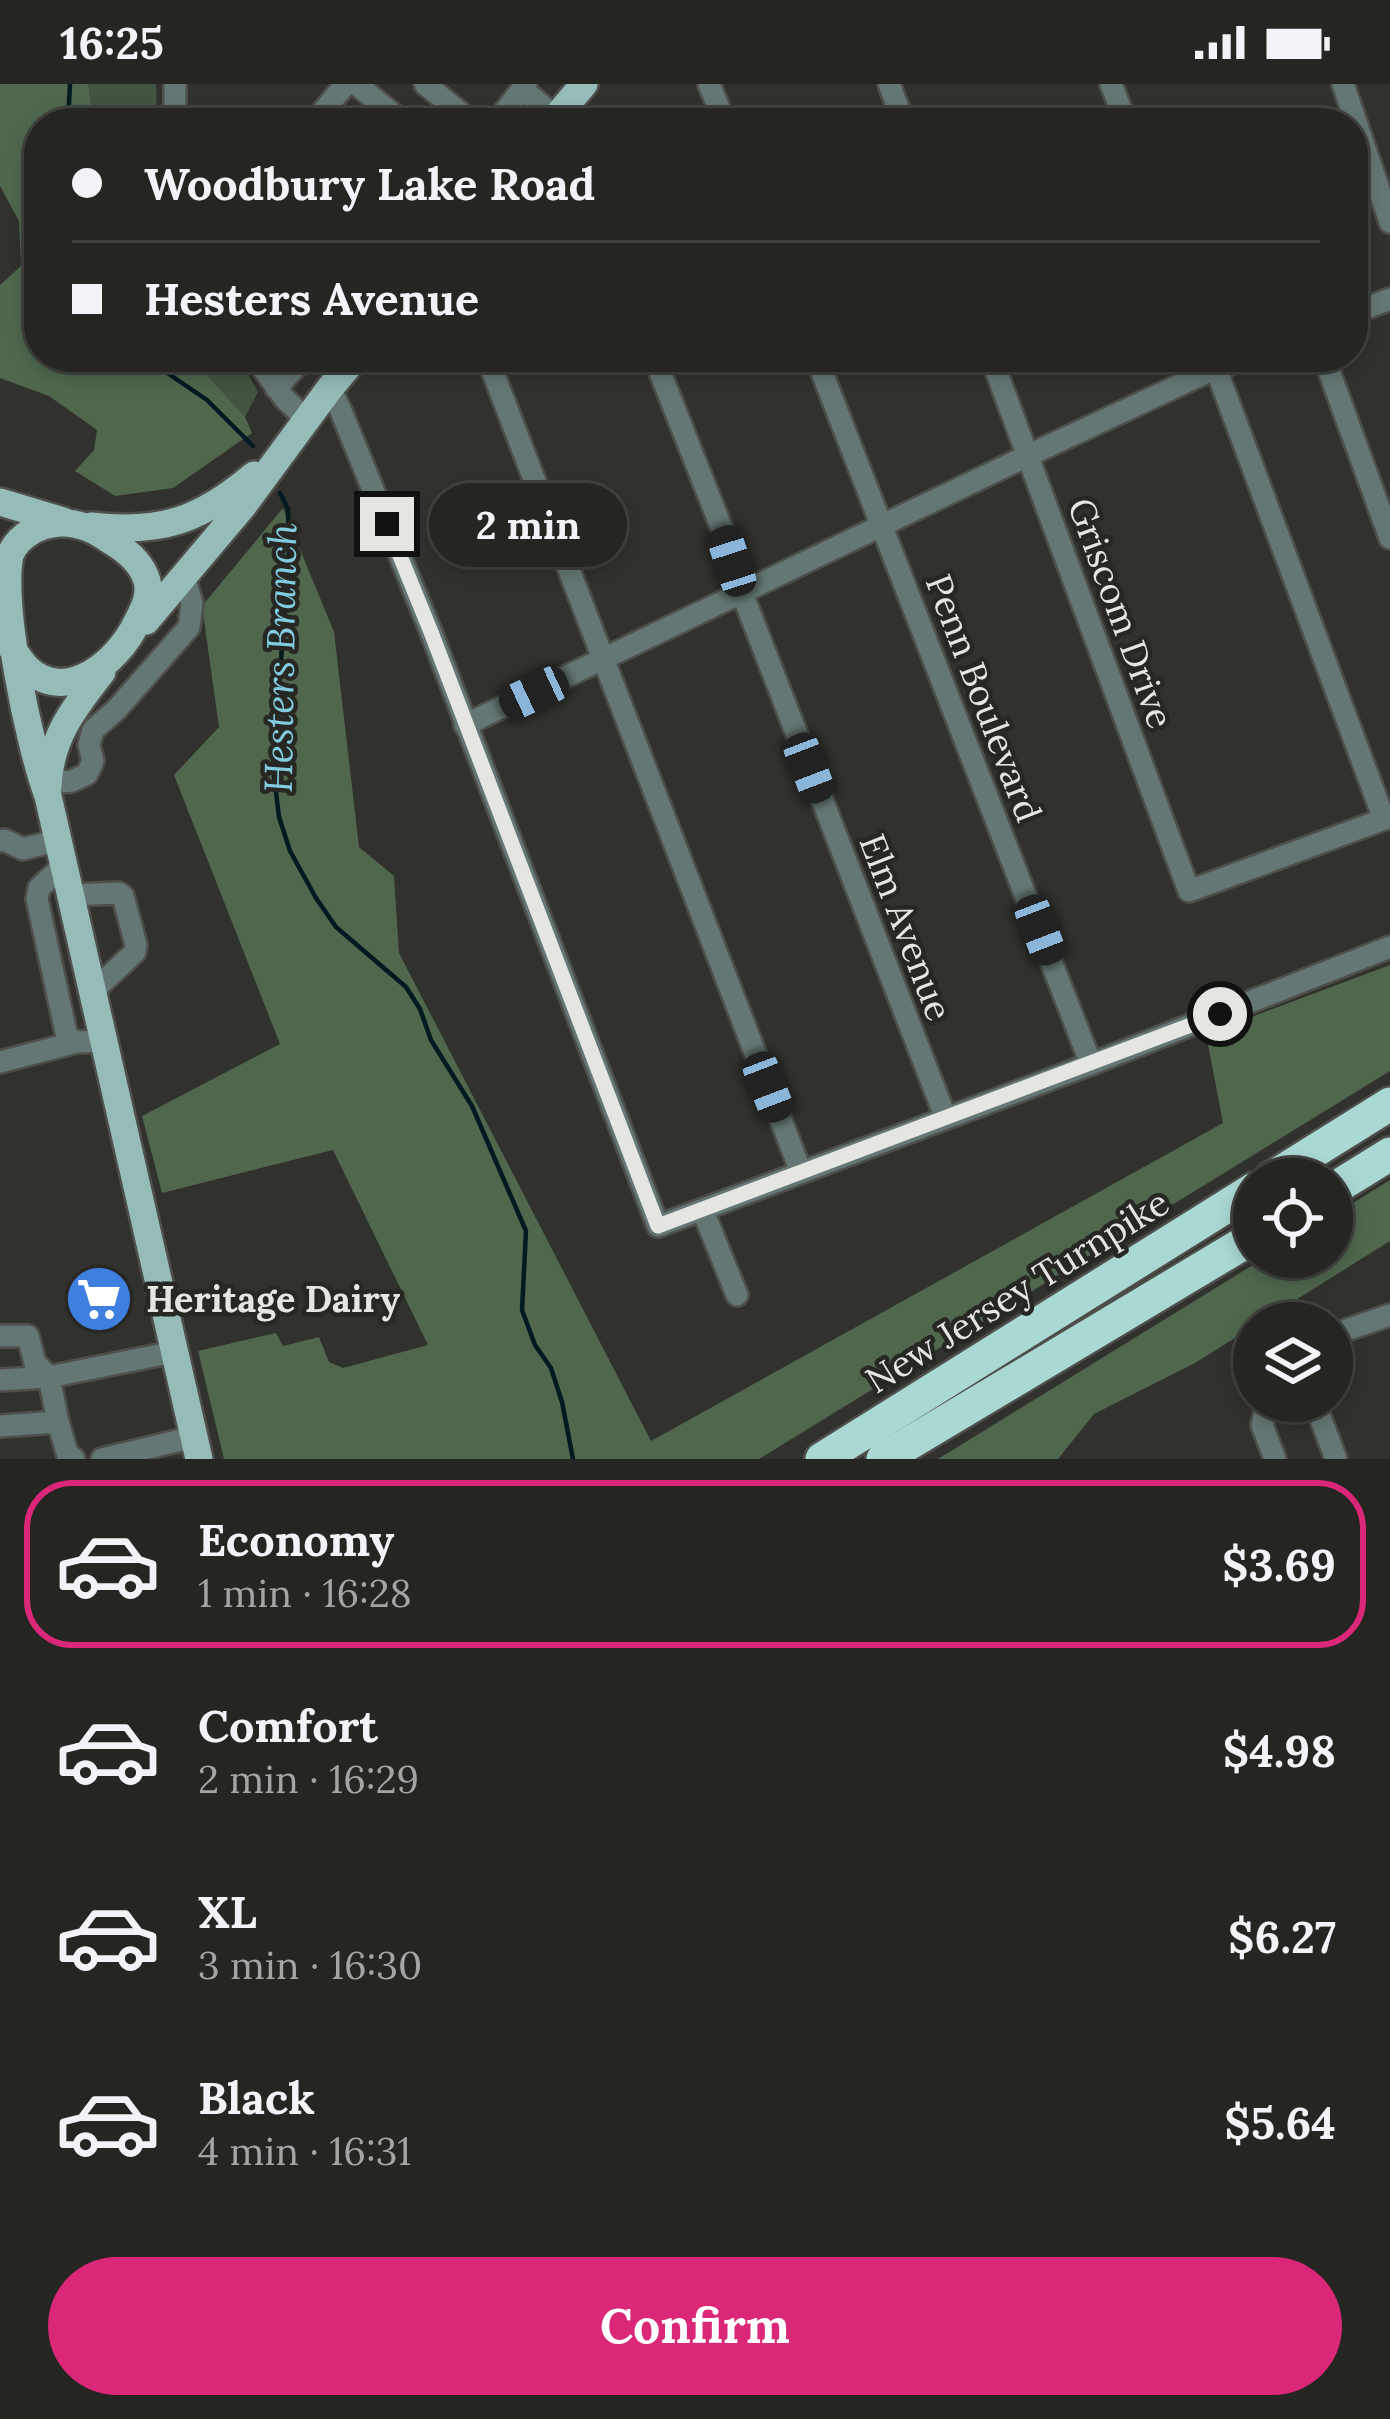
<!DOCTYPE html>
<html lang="en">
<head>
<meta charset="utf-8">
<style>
	:root { --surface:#252522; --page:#2d2d2a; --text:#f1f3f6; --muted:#a3a5a5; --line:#424240; --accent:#db2777 }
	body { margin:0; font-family:Lora,serif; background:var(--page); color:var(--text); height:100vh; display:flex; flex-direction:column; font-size:45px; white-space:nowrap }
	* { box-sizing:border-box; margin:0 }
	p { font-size:39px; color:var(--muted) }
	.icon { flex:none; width:66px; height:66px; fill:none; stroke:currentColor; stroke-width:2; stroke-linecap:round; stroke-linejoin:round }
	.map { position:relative; height:1375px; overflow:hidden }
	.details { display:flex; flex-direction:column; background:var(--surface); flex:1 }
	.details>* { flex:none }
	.banner { position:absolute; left:24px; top:24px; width:1344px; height:264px; border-radius:48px; box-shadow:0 6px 18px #0003,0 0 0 3px var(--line); display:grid; align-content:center; height:264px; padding:0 48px; background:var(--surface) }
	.tools { position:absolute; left:1233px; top:1074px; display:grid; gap:24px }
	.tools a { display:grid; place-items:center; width:120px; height:120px; border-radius:50%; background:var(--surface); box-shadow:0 6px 18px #0003,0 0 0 3px var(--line); font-size:60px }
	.end { position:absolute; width:54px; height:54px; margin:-27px; border:15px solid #e5e5e2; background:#111; box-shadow:0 0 0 6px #111 }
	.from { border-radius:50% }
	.bubble { position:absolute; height:84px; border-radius:42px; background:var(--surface); box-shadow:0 6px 18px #0003,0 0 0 3px var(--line); font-size:39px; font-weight:700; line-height:84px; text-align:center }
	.car { position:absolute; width:36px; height:72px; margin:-36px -18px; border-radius:15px; box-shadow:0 0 9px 3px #0007; background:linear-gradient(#222 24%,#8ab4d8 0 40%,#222 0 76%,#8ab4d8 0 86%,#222 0) }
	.banner b { display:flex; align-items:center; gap:42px; height:114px; font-size:45px }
	.banner b+b { border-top:3px solid var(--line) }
	.banner i { width:30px; height:30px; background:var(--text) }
	ul { padding:21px 0 0; list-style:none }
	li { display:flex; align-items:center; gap:36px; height:168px; margin:0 24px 18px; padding:0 24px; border:6px solid transparent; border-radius:48px }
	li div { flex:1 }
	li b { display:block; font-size:45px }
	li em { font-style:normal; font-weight:700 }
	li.on { border-color:var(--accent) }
	li>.icon { width:108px; height:108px; stroke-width:1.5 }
	.cta { display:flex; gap:24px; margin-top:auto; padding:24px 48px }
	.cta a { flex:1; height:138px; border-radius:72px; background:var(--accent); color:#fff; font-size:48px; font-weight:700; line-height:138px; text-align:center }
	.status { display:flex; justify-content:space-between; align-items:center; height:84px; padding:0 60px; background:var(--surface); direction:ltr }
	.status svg { height:33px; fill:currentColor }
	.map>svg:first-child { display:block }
</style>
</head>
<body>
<div class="status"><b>16:25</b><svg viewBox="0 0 49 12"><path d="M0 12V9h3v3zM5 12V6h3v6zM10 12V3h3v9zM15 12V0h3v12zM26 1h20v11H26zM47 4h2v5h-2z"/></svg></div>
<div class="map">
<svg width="1390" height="1375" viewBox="0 0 1390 1375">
	<rect width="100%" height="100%" fill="#31312d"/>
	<g fill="#435541">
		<polygon points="88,0 156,0 157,39 94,39"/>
		<polygon points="191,273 238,273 258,308 245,333"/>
	</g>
	<g fill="#50674e">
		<polygon points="0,0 88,0 94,39 39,39 39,273 191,273 245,333 252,349 173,404 115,412 75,387 94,366 97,346 49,312 0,294 0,201 21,182 19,137 0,102"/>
		<polygon points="283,424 334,548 359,763 394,792 399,869 651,1357 1223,1039 1206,950 1390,881 1390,987 759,1375 224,1375 198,1267 276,1249 283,1262 319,1253 329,1278 343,1284 428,1261 333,1066 162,1109 142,1032 280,960 174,691 219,643 202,522"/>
		<polygon points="1390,1096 1390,1157 1259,1239 1254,1239 1254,1242 1195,1279 1094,1330 1058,1375 938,1375 1266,1173 1332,1173 1332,1132"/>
	</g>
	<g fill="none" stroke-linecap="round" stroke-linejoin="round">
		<g stroke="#001a21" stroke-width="4.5">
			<polyline points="68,39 70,0"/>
			<polyline points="144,273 207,316 253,362"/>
			<polyline points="280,409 288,425 289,470 273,683 279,733 290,767 316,814 336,843 406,903 420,925 431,956 472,1022 526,1147 522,1226 535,1261 551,1284 562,1318 573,1375"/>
		</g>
		<g stroke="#4e4e4a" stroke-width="26">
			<g id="minor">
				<polyline points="356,0 404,39"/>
				<polyline points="425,0 473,39"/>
				<polyline points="709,0 725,39"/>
				<polyline points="889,0 904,39"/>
				<polyline points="1111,0 1126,39"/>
				<polyline points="1343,0 1390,138"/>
				<polyline points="522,5 556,33 558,39"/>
				<polyline points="169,39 175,21 175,0"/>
				<polyline points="313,39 346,0"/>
				<polyline points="496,39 526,0"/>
				<polyline points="1353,229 1390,215"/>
				<polyline points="255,273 285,315 306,335"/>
				<polyline points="487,273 801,1088"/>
				<polyline points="654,273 722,445 742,509 945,1032"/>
				<polyline points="816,273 1091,980"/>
				<polyline points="991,273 1189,807 1390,733"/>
				<polyline points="1324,273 1390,454"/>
				<polyline points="1212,274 1384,735"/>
				<polyline points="276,304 305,273"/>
				<polyline points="330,304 341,327 431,548 658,1142 1091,980 1390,863"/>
				<polyline points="465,641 1027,372 1216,284 1253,273"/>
				<polyline points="49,699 72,697 87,690 93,677 89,661 93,646 116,626 189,543 192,519 184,492"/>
				<polyline points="0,757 4,756 23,765 58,756"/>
				<polyline points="63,782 39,804 37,815 67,953 77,958 105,957"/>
				<polyline points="70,811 119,809 123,812 136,861 135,868 93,907"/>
				<polyline points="0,978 77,958"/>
				<polyline points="703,1127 737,1211"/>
				<polyline points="1332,1251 1390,1231"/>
				<polyline points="0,1252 28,1252 35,1279 49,1293 58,1338"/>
				<polyline points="0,1296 49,1293 174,1268"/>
				<polyline points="1268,1317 1262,1341 1275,1375"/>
				<polyline points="1314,1317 1336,1375"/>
				<polyline points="0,1342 58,1338 68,1372 74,1375"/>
				<polyline points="102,1375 194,1353"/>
			</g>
		</g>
		<g stroke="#4e4e4a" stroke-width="32">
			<g id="major">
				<polyline points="551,39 584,0"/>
				<polyline points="0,418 63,437"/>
				<path d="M91,442C161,450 201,436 254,391"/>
				<polyline points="146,537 243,422 330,304 356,273"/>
				<path d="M10,562C16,569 21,578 27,584C67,622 118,577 136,540C143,526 151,512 147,497C142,479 126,466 111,457C96,446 79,438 60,439C40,440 18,451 10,471C0,522 29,661 48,712L199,1375"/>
				<path d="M48,702C50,654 74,624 102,588"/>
			</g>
		</g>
		<g stroke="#4e4e4a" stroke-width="38">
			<g id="highway">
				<polyline points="1270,1095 1390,1020"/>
				<polyline points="1332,1106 1390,1070"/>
				<polyline points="822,1375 1254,1105"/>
				<polyline points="883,1375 1254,1153"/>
			</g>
		</g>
		<use href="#minor" stroke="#657774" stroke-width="21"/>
		<use href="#major" stroke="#96bcb8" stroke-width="27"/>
		<use href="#highway" stroke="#aad8d2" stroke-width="33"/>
	</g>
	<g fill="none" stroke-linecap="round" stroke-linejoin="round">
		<polyline stroke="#e5e5e2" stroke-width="15" points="387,440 431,548 658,1142 1220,930"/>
	</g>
	<defs>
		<g id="supermarket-disc" transform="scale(3.45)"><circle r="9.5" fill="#3f7fe0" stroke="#272723"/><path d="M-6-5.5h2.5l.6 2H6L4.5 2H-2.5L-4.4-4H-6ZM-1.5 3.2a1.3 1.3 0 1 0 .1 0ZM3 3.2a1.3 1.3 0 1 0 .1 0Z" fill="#fff"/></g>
	</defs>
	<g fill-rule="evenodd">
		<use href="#supermarket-disc" x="99" y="1215"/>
	</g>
	<g text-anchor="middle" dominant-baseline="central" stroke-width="9" stroke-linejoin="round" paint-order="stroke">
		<g font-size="36" fill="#e5e5e2" stroke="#272723">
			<text transform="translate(1121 529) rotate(70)">Griscom Drive</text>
			<text transform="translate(984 614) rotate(69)">Penn Boulevard</text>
			<text transform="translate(906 843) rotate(69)">Elm Avenue</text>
			<text transform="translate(1017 1207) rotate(-32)">New Jersey Turnpike</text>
		</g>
		<g font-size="36" font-weight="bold" fill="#e5e5e2" stroke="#272723" text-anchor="start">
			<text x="146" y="1215">Heritage Dairy</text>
		</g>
		<g font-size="39" font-style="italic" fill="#81ccdf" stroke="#272723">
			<text transform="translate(280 574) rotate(-89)">Hesters Branch</text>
		</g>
	</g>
</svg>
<div class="tools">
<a><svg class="icon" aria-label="locate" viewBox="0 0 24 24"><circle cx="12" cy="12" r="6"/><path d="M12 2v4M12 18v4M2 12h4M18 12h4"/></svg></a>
<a><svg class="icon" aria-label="layers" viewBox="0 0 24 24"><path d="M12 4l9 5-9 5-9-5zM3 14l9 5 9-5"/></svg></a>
</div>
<i class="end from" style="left:1220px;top:930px"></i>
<i class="end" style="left:387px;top:440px"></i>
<div class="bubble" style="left:429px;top:399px;width:198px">2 min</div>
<i class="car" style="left:732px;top:477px;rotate:342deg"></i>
<i class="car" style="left:534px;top:609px;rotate:245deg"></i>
<i class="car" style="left:809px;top:684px;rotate:159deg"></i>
<i class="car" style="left:1040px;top:846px;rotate:159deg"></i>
<i class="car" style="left:768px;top:1003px;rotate:159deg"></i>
<div class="banner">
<b><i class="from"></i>Woodbury Lake Road</b>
<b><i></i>Hesters Avenue</b>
</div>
</div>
<section class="details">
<ul>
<li class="on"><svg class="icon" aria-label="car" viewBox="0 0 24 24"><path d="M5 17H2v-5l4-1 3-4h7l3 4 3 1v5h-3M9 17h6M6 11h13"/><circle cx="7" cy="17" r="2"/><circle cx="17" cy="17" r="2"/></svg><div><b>Economy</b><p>1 min · 16:28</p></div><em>$3.69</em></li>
<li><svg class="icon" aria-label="car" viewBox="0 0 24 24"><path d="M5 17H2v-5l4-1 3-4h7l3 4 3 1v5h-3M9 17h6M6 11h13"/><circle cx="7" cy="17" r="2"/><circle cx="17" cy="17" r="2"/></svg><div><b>Comfort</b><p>2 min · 16:29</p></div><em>$4.98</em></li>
<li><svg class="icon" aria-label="car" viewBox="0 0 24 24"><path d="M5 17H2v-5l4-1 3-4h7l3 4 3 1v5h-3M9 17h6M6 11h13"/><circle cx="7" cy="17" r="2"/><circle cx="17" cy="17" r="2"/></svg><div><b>XL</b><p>3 min · 16:30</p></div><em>$6.27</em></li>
<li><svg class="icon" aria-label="car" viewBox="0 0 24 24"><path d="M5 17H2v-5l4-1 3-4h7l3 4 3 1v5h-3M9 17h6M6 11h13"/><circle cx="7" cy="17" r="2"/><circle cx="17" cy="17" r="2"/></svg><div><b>Black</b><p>4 min · 16:31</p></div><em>$5.64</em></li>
</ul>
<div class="cta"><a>Confirm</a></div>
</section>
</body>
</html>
